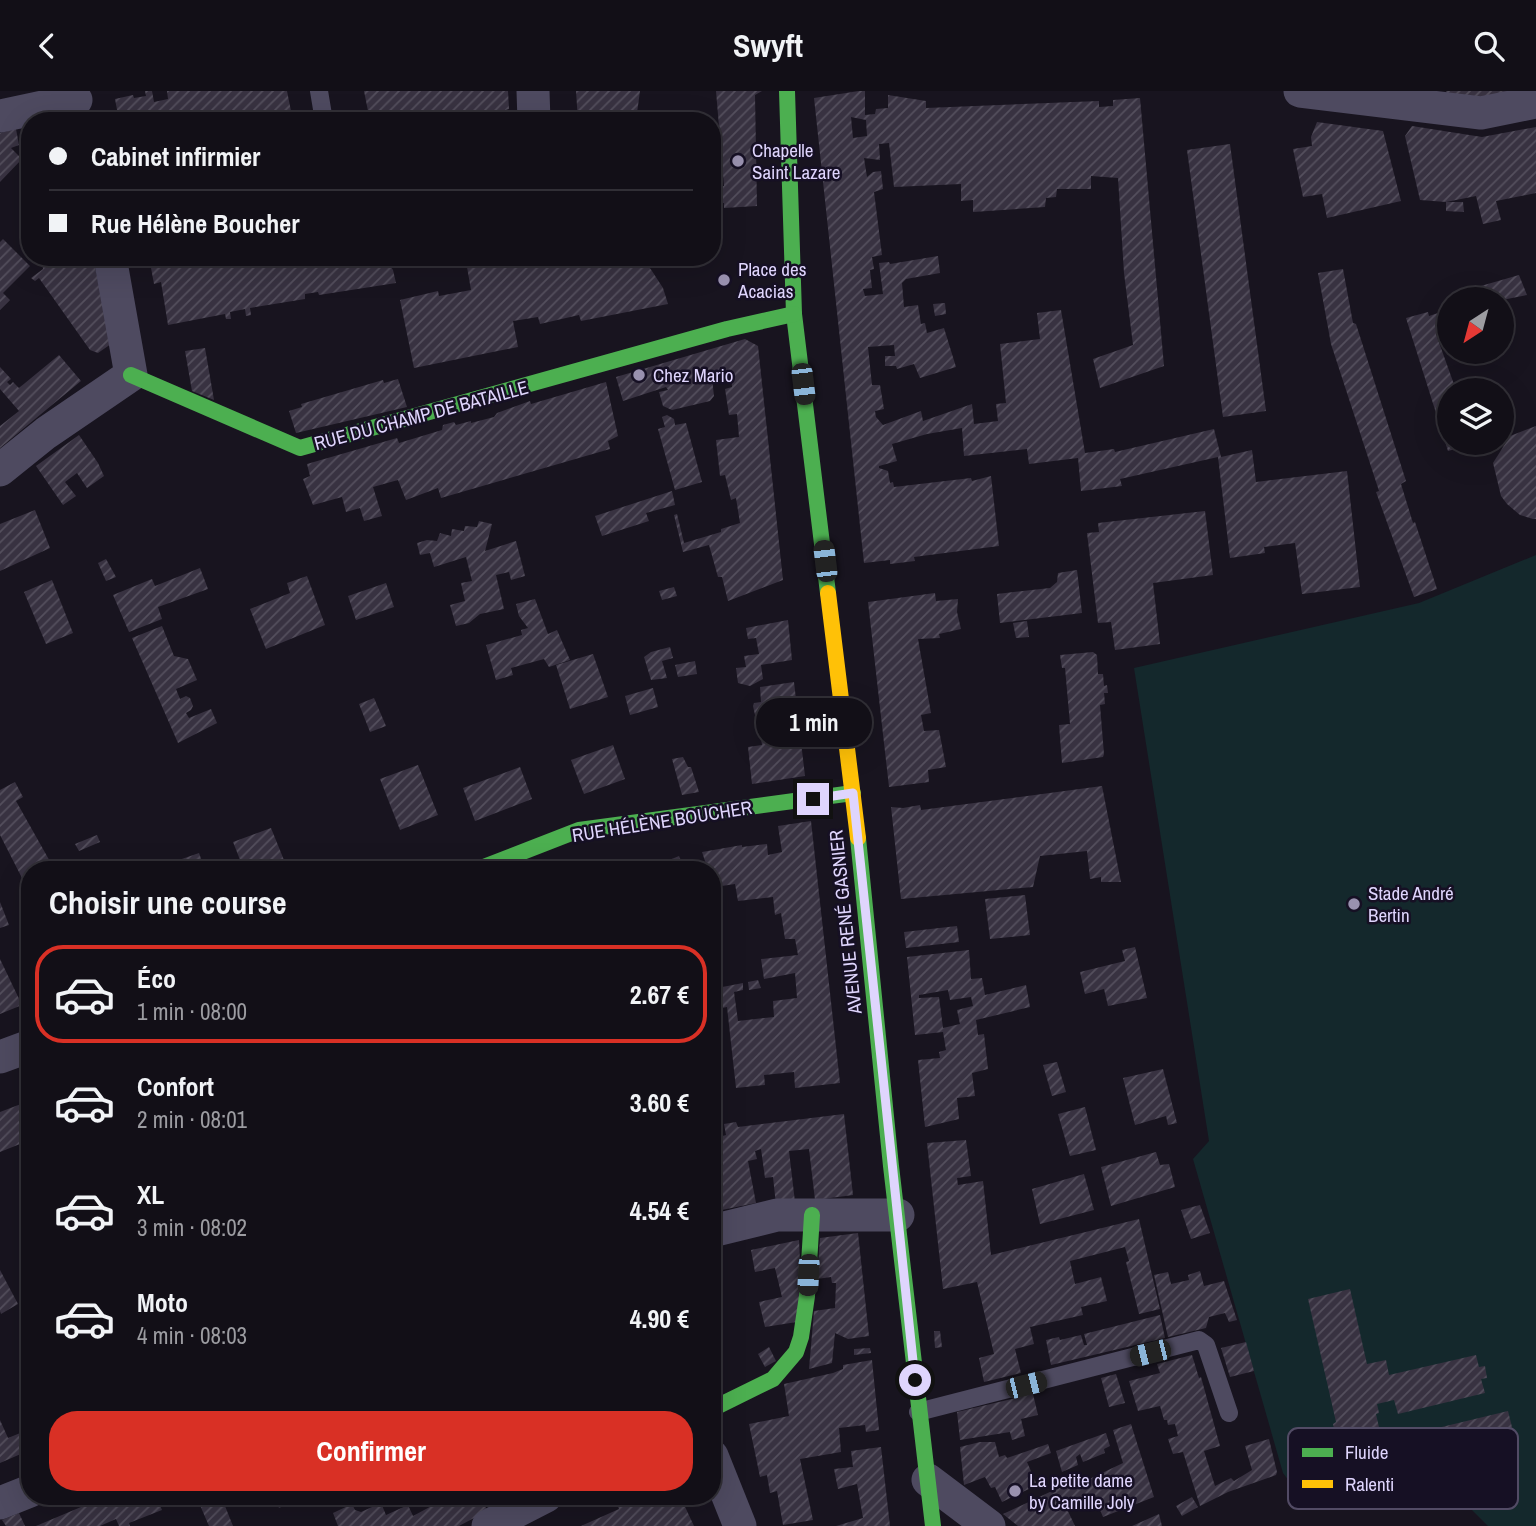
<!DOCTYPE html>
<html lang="fr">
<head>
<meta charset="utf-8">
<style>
	:root { --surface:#120f17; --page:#1b1820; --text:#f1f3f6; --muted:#9c9ca1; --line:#312f36; --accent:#d93025 }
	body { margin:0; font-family:"Archivo Narrow",sans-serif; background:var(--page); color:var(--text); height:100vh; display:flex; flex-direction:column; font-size:26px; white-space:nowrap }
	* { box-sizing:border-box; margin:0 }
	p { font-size:23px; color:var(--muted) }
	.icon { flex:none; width:38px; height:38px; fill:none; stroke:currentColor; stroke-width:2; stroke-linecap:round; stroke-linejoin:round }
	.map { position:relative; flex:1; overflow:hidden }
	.sheet { position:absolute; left:21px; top:770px; width:700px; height:644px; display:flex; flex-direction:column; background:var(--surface); border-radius:28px; box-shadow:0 7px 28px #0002,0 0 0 2px var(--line) }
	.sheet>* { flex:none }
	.hud { position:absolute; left:21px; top:21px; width:700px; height:154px; border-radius:28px; box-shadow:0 7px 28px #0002,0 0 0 2px var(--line); display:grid; align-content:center; height:154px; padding:0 28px; background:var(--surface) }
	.needle { width:46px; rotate:216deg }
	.buttons { position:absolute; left:1437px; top:196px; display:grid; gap:14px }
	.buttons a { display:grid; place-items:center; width:77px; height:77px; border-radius:50%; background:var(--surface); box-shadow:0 7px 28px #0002,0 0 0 2px var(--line); font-size:35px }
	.end { position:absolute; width:32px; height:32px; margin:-16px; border:9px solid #dfd5fd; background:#111; box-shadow:0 0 0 4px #111 }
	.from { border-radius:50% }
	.bubble { position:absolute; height:49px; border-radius:24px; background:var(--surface); box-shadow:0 7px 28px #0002,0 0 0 2px var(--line); font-size:23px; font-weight:700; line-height:49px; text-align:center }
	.car { position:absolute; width:21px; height:42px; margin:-21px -10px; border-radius:9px; box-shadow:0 0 5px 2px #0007; background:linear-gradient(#222 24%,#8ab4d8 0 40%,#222 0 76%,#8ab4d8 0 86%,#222 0) }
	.hud b { display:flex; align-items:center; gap:24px; height:66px; font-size:26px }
	.hud b+b { border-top:2px solid var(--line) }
	.hud i { width:18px; height:18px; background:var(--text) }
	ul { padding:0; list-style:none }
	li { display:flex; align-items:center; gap:21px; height:98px; margin:0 14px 10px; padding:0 14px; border:4px solid transparent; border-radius:28px }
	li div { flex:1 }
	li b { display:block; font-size:26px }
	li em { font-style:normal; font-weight:700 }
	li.selected { border-color:var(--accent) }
	li>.icon { width:63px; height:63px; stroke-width:1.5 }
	h2 { padding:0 28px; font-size:32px; line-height:84px }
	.action { display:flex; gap:14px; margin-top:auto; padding:14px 28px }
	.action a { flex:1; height:80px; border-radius:28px; background:var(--accent); color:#fff; font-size:28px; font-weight:700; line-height:80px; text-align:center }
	header { display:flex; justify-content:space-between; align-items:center; height:91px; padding:0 28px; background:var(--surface); font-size:32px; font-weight:700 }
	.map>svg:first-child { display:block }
</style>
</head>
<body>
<header><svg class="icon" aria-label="back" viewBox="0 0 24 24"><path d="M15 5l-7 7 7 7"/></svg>Swyft<svg class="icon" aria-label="search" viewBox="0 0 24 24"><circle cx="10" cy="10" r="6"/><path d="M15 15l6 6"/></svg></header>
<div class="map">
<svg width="1536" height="1435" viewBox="0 0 1536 1435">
	<defs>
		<pattern id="building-hatch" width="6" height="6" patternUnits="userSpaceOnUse" patternTransform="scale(1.75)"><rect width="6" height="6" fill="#383241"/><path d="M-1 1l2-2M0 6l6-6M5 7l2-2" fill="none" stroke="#544f5d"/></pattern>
	</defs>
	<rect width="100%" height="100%" fill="#18141f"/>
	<polygon fill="#14282c" points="1536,464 1536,1435 1488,1435 1433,1380 1333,1402 1302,1396 1295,1398 1283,1382 1193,1068 1209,1050 1134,577 1419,512"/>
	<g fill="url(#building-hatch)" fill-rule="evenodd">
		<polygon points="145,0 152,0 154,11 168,8 167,0 287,0 293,30 124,30 123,23 118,24 115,8 133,4 134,7 146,5"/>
		<polygon points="364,0 508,0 509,18 502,20 504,29 500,30 370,30"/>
		<polygon points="576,0 640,0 637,22 644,21 644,30 578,30"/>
		<polygon points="716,0 762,0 755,4 757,115 724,117 724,112 712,113 712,96 724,95"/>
		<path d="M859,0H865V24L875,23L876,18L888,17V4L926,10V17L1099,10V16L1113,15V9L1140,7L1164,275L1100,297L1093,268L1133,254L1124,182L1118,87L1091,85V98H1057L1056,106L1046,107L1045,116L973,121V109L961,110V93L894,96L889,52L879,53L880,69L864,67L867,86L873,81L881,80L883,98L874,101L882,164L872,166L874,178L870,179L872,197L863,198L865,205L883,203L879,172L889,171L890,173L938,165L940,182L906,188L902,192L904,216L918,214L921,233L925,232L927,242L944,237L956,276L920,287L914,273L897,278L896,275H885V265H895L894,254L868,256L872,294H880L884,318L875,320L876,326L883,334L921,320L923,330L972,313L974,333L998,330L996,313L1006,312L1000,253L1040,248L1037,222L1061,219L1085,362L1114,358L1115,361L1214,338L1221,366L1252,359L1256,391L1347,380L1360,496L1302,503L1295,452L1264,456L1265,462L1230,467L1218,366L1120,388L1122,395L1081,400L1078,367L1029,373L1027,358L964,365L962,337L927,343L892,353L897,370L879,375V377L888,380L890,392L893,391L894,396L971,387L972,390L991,385L999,455L914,466L915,470L890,473V469L864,472L814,7ZM851,26L866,29L867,45L853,47Z"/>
		<polygon points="1446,0 1511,0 1482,9 1447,4"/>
		<polygon points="1317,31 1383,40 1401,110 1327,127 1322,103 1303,106 1293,58 1312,55 1311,46"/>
		<polygon points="1412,35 1482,46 1536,36 1536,102 1496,110 1501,129 1483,133 1476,105 1446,111 1420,109 1405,45"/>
		<polygon points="16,38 19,54 11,57 22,68 0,91 0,42"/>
		<polygon points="1230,53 1266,320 1223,326 1187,59"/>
		<polygon points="1446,111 1463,111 1464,121 1446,120"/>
		<polygon points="3,148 30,175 3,202 10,209 0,219 0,151"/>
		<polygon points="42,166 93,166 111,253 98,262 90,259 39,187 35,190 31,187 43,178"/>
		<polygon points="149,166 156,166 156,168 168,166 384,166 393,179 396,192 319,204 318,201 305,203 305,208 250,217 251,224 246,225 245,218 230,221 231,228 226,228 225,223 168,234 161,191 154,193"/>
		<polygon points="503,166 515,166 516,170 529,169 528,166 635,166 647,173 652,180 663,197 668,213 581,230 579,224 540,233 538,226 513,230 518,256 414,277 400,209 438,200 439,205 471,199 467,176 498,171 498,167"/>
		<polygon points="1343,178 1353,232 1356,233 1406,390 1401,393 1413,432 1415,431 1437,498 1414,506 1376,401 1379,400 1331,253 1318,182"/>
		<polygon points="1519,184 1527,204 1502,209 1462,208 1460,201"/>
		<polygon points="945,212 946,223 935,225 933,213"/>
		<polygon points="1447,219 1449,239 1436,243 1456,299 1449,299 1449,352 1473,353 1448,360 1406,227 1428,221 1429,225"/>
		<polygon points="745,248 758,255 783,489 728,510 722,486 718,486 709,454 683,461 674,424 677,423 684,452 721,441 721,438 740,432 736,407 731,409 725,384 720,385 716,349 739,346 737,323 729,324 725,298 732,296 731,284 712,288 714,305 710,310 672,319 663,315 659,301 668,299 666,296 623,310 616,286"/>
		<polygon points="205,257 214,309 192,300 185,260"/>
		<polygon points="59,264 81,290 0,357 0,335 19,320 0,298 0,276 11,288 7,291 10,294 13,291 19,297"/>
		<polygon points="398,288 407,316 296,342 289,320 302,316 301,313 383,289 384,292"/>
		<polygon points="606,291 618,345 608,350 610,358 441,407 438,397 406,409 398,389 373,396 382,425 364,430 360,417 346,421 342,406 313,414 303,388 310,385 307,373 397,347 399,352 442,339 443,334 454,331 456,334 471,330 471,332 494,326 497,322 530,310 531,313"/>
		<polygon points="667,324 674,328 675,334 686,332 702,391 675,399 658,338 665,336 662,326"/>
		<polygon points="1536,335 1536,428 1533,428 1520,424 1507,413 1501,405 1493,372 1510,345"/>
		<polygon points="79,344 98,372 104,385 87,397 77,382 65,391 76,405 63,414 36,375"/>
		<polygon points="672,400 675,414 646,422 649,430 602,445 595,425"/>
		<polygon points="35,419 50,457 0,480 0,433"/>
		<polygon points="1205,420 1213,484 1153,492 1160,553 1115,559 1111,531 1098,532 1087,442 1099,441 1098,432"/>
		<polygon points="479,430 492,433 485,460 516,450 525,485 511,489 509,481 496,484 504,518 480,523 469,532 456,535 450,514 465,510 461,492 472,490 466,466 434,476 430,462 420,464 417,452 427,449 437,450 440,442 451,445 452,438 464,440 465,435 477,436"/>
		<polygon points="106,468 116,486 106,490 98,472"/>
		<polygon points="200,477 208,498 158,516 162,528 129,541 113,504 152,488 155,495"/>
		<polygon points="1077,479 1082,522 1000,532 997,503 1050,497 1057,491 1058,482"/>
		<polygon points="307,485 325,534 266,558 250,518 290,502 287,492"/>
		<polygon points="52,489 73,542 46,553 24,501"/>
		<polygon points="386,492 394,516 356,529 348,505"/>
		<polygon points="674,496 677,505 662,509 659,500"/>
		<polygon points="935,502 936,510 958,508 957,521 961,538 939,543 940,547 918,548 931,622 921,624 924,640 939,639 946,676 928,679 929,691 889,696 868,511"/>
		<polygon points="535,508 548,543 557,539 570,569 549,576 544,568 511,577 513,584 496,589 486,554 522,544 521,539 528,537 519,525 516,513"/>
		<polygon points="788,529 792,569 761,574 763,588 750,595 738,592 736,577 746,576 744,565 759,563 756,547 748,548 746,537"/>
		<polygon points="1027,530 1029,546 1016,547 1013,532"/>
		<polygon points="162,535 174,565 188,568 197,589 176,598 180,608 186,605 190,607 193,615 191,619 186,622 189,627 211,618 217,632 178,652 132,547"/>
		<polygon points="670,556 673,567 662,570 667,587 651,589 644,566 651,561"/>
		<polygon points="1093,561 1097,564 1098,583 1103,583 1104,595 1107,594 1108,602 1104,602 1105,613 1100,614 1104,663 1103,666 1062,672 1059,634 1070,633 1065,577 1062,577 1060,564"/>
		<polygon points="593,563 608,606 570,618 556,574"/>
		<polygon points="695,570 697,583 678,586 675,574"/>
		<polygon points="794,591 805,685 752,693 748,656 762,654 758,624 755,624 753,615 754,612 761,611 760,596"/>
		<polygon points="653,597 658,616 630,624 625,605"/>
		<polygon points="374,607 386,635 370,641 359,613"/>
		<polygon points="613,654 625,688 584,703 571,669"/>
		<polygon points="683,666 688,676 691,676 699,701 682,704 672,668"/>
		<polygon points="418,674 438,724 400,739 380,688"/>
		<polygon points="520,676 532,708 475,730 463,697"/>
		<polygon points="15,691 23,706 16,710 52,774 41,779 30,779 30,784 22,787 0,744 0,699"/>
		<polygon points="1102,695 1121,791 1101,791 1101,786 1090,788 1087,760 1040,765 1033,796 901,808 891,716 903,717 920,714 921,719"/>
		<polygon points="811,730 840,992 795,997 794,981 764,984 765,994 736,997 727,916 712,919 712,898 743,892 743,899 734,901 738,930 774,926 773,910 797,907 795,882 764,888 761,868 798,864 795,848 785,848 781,822 775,824 773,806 738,810 735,793 715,796 712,779 708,779 702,761 742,754 742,756 767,753 768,764 782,761 778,735"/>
		<polygon points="271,737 288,779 244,779 233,751"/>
		<polygon points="97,744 100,751 79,760 75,753"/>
		<polygon points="199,762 205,779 160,779 159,776"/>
		<polygon points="679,765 685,779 645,779"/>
		<polygon points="1025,804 1030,844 990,848 985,808"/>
		<polygon points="0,811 9,834 0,837"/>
		<polygon points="957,835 959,851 906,857 904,841"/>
		<polygon points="1135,856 1147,907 1108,915 1104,898 1085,903 1080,881 1125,870 1122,859"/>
		<path d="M969,859L971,888L982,887L985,904L1026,894L1030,916L976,929L978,944L984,943L988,978L972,982L975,1005L957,1007L959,1028L925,1036L918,969L940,967L939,961L946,959L943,941L915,944L907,866ZM948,899L950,909L971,906L973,915L957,919L960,933L943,937L939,906L919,907V904Z"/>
		<polygon points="0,868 22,914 0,923"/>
		<polygon points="758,889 761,897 749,899 748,891"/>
		<polygon points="1057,971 1066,1001 1052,1005 1043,974"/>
		<polygon points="1163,978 1177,1032 1168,1034 1166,1025 1135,1034 1123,987"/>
		<polygon points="21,1013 30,1033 30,1049 0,1061 0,1021"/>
		<polygon points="1085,1016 1096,1059 1070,1065 1058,1023"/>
		<polygon points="844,1023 853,1104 815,1109 809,1058 789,1060 795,1111 776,1114 773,1086 765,1087 761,1058 755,1060 757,1068 748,1070 756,1112 712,1121 712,1048 726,1044 724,1033 736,1031 738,1036"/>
		<polygon points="966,1049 971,1085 957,1087 958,1094 983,1090 991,1164 1139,1128 1160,1218 1139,1223 1126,1171 1129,1170 1125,1156 1070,1170 1075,1193 1101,1186 1107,1210 1081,1216 1083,1224 1030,1236 1034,1253 1015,1258 1021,1282 984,1291 979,1267 994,1263 977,1191 943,1198 927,1052"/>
		<polygon points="1156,1061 1160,1074 1169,1073 1175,1096 1111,1115 1101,1076"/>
		<polygon points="1084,1083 1094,1119 1040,1133 1032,1098"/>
		<polygon points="1200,1114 1210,1142 1191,1148 1181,1119"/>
		<polygon points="858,1142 869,1245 848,1248 835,1242 832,1272 809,1278 814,1220 835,1217 836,1192 832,1192 831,1186 817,1188 820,1147"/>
		<polygon points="799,1149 803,1230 765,1236 759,1211 782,1206 775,1177 755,1181 751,1159"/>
		<polygon points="0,1179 18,1213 1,1223 0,1220"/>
		<polygon points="1200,1180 1204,1195 1224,1190 1237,1229 1229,1231 1225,1222 1209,1226 1206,1237 1168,1246 1154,1184 1168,1181 1171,1193 1189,1189 1188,1184"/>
		<polygon points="1350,1198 1367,1273 1386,1269 1389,1284 1476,1264 1479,1276 1485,1275 1487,1287 1481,1288 1485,1302 1398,1323 1394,1309 1377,1313 1379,1322 1376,1323 1391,1390 1356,1397 1352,1380 1344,1382 1333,1333 1336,1331 1308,1208"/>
		<polygon points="1160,1224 1165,1247 1051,1274 1046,1249 1059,1246 1060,1249 1081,1244 1084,1254 1087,1254 1084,1243"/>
		<polygon points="934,1240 940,1240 942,1256 935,1257"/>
		<polygon points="1246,1251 1254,1280 1230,1286 1221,1257"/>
		<polygon points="769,1256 776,1270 765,1276 758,1263"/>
		<polygon points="870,1257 871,1262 854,1264 854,1258"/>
		<polygon points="1192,1264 1199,1287 1201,1286 1220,1355 1204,1360 1215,1395 1231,1387 1234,1390 1252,1379 1245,1355 1269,1348 1277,1381 1276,1384 1228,1401 1200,1415 1183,1361 1173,1363 1168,1348 1178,1345 1175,1333 1168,1334 1167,1329 1164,1329 1160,1315 1138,1320 1129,1290 1160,1282 1157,1273"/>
		<polygon points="872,1269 879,1339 866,1341 865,1334 839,1337 841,1361 800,1368 813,1429 783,1434 777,1400 770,1402 767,1384 760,1386 749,1333 789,1325 784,1293 833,1282 843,1278 843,1274"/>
		<polygon points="1116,1283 1125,1312 1109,1316 1101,1287"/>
		<polygon points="1033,1303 1038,1324 1021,1328 1025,1345 1012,1349 1010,1341 960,1349 957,1321"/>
		<polygon points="1508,1320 1515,1348 1444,1365 1443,1362 1427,1365 1421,1341"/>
		<polygon points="0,1329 8,1347 30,1338 30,1359 0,1372"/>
		<polygon points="1131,1333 1154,1406 1103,1426 1095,1407 1067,1418 1075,1435 1018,1435 1003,1423 1071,1391 1074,1394 1081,1392 1123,1372 1113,1339"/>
		<polygon points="1106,1342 1110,1355 1104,1358 1105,1362 1083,1371 1080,1363 1076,1366 1078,1374 1062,1381 1056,1360"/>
		<polygon points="980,1351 995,1351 999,1366 1005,1364 1007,1367 1048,1353 1051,1362 1027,1371 1037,1394 1002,1411 995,1396 991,1397 985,1386 964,1394 960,1356"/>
		<polygon points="881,1356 890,1435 836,1435 863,1427 857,1393 838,1398 834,1378 853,1376 851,1360"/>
		<polygon points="107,1405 156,1405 162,1419 129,1432 130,1435 119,1435 116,1428 100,1435 36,1435"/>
		<polygon points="164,1405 195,1405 168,1416"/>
		<polygon points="196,1405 238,1405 228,1409 225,1415 233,1435 209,1435"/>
		<polygon points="274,1405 284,1405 288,1413 279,1417"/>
		<polygon points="450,1405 482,1405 487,1420 459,1435 338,1435 333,1422 352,1413 355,1419 361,1421 381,1412 386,1424 408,1414 413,1425"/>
		<polygon points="630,1405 680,1405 694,1435 581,1435 619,1418 617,1413"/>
		<polygon points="1192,1406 1198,1416 1182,1425 1176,1415"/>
		<polygon points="19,1422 25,1435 6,1435 2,1429"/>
		<polygon points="1159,1423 1162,1435 1132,1435"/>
	</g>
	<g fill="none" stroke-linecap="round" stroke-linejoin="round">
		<g stroke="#4e4a60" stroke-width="18">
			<polyline points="319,0 324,30"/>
			<polyline points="918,1321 1199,1249 1206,1254 1229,1322"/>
		</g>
		<g stroke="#4e4a60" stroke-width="33">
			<polyline points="533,0 534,30"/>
			<polyline points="1300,0 1481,22 1536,11"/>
			<polyline points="0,25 76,9"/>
			<polyline points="0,379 46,342 131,284 110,166"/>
			<polyline points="0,966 30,955"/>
			<polyline points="712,1140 777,1124 898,1124"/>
			<polyline points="712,1365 740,1435"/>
			<polyline points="928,1389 989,1435"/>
			<polyline points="0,1412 30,1400"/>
			<polyline points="488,1435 546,1405"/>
		</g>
		<g stroke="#4caf50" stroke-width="16">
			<polyline points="787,0 794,223 828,502"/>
			<polyline points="131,284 300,357 727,238 794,223"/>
			<polyline points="858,747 891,1075 933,1435"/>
			<polyline points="476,779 579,739 853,702"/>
			<polyline points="712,1318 773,1288 796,1261 801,1246 807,1205 812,1124"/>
		</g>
		<polyline stroke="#ffc107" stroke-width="16" points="828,502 858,747"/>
	</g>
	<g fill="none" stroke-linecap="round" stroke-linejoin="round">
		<polyline stroke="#dfd5fd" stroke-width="9" points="813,708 853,702 915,1289"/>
	</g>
	<g fill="#9991af" stroke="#161024" stroke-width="2.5">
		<circle cx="738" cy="70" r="7"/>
		<circle cx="724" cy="189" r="7"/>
		<circle cx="639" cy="284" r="7"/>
		<circle cx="1354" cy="813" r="7"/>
		<circle cx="1015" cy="1400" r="7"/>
	</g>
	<g text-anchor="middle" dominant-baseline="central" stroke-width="5" stroke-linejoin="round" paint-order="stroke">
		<g font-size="19" fill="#dfd5fd" stroke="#161024" text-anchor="start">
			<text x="752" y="59">Chapelle<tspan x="752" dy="22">Saint Lazare</tspan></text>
			<text x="738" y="178">Place des<tspan x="738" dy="22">Acacias</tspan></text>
			<text x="653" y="284">Chez Mario</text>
			<text x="1368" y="802">Stade André<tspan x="1368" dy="22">Bertin</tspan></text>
			<text x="1029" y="1389">La petite dame<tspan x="1029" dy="22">by Camille Joly</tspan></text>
		</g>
		<g font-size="19" fill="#dfd5fd" stroke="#161024">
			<text transform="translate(421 324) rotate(-15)">RUE DU CHAMP DE BATAILLE</text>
			<text transform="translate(662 730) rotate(-9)">RUE HÉLÈNE BOUCHER</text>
			<text transform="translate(845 831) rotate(-96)">AVENUE RENÉ GASNIER</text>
		</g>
	</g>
	<rect x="1288" y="1337" width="230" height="81" rx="10" fill="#161024" stroke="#524b65" stroke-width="2"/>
	<rect x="1302" y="1357" width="31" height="9" fill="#4caf50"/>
	<rect x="1302" y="1389" width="31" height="8" fill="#ffc107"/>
	<g font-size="19" fill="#dfd5fd">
		<text x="1345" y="1368">Fluide</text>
		<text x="1345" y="1400">Ralenti</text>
	</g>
</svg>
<div class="buttons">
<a><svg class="needle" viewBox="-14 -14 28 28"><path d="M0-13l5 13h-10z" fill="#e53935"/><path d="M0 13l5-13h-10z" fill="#9c9ca1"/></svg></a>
<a><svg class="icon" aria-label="layers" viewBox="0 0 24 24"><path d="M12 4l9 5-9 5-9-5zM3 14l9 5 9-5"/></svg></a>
</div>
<i class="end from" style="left:915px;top:1289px"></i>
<i class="end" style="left:813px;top:708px"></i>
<div class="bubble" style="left:756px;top:607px;width:116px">1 min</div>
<i class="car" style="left:803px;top:293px;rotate:173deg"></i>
<i class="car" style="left:825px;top:470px;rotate:353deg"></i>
<i class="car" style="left:808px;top:1184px;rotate:183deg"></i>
<i class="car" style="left:1150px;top:1262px;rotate:256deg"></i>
<i class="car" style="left:1026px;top:1294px;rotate:76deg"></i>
<div class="hud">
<b><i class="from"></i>Cabinet infirmier</b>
<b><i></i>Rue Hélène Boucher</b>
</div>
<section class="sheet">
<h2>Choisir une course</h2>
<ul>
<li class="selected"><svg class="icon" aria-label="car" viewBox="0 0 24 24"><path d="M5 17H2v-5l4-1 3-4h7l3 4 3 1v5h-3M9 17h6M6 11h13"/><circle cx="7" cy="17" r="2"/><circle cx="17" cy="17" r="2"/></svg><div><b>Éco</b><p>1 min · 08:00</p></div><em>2.67 €</em></li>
<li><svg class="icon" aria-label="car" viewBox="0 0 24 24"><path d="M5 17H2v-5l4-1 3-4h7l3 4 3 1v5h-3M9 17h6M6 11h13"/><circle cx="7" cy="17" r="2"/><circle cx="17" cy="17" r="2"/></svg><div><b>Confort</b><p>2 min · 08:01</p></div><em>3.60 €</em></li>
<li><svg class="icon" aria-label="car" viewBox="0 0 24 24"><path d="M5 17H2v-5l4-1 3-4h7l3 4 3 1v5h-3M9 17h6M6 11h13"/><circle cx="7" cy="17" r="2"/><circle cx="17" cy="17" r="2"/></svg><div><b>XL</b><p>3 min · 08:02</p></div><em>4.54 €</em></li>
<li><svg class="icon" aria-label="car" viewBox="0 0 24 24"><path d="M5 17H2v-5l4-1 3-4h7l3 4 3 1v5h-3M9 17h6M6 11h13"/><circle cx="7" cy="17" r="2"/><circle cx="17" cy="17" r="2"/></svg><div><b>Moto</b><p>4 min · 08:03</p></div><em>4.90 €</em></li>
</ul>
<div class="action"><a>Confirmer</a></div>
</section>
</div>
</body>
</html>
